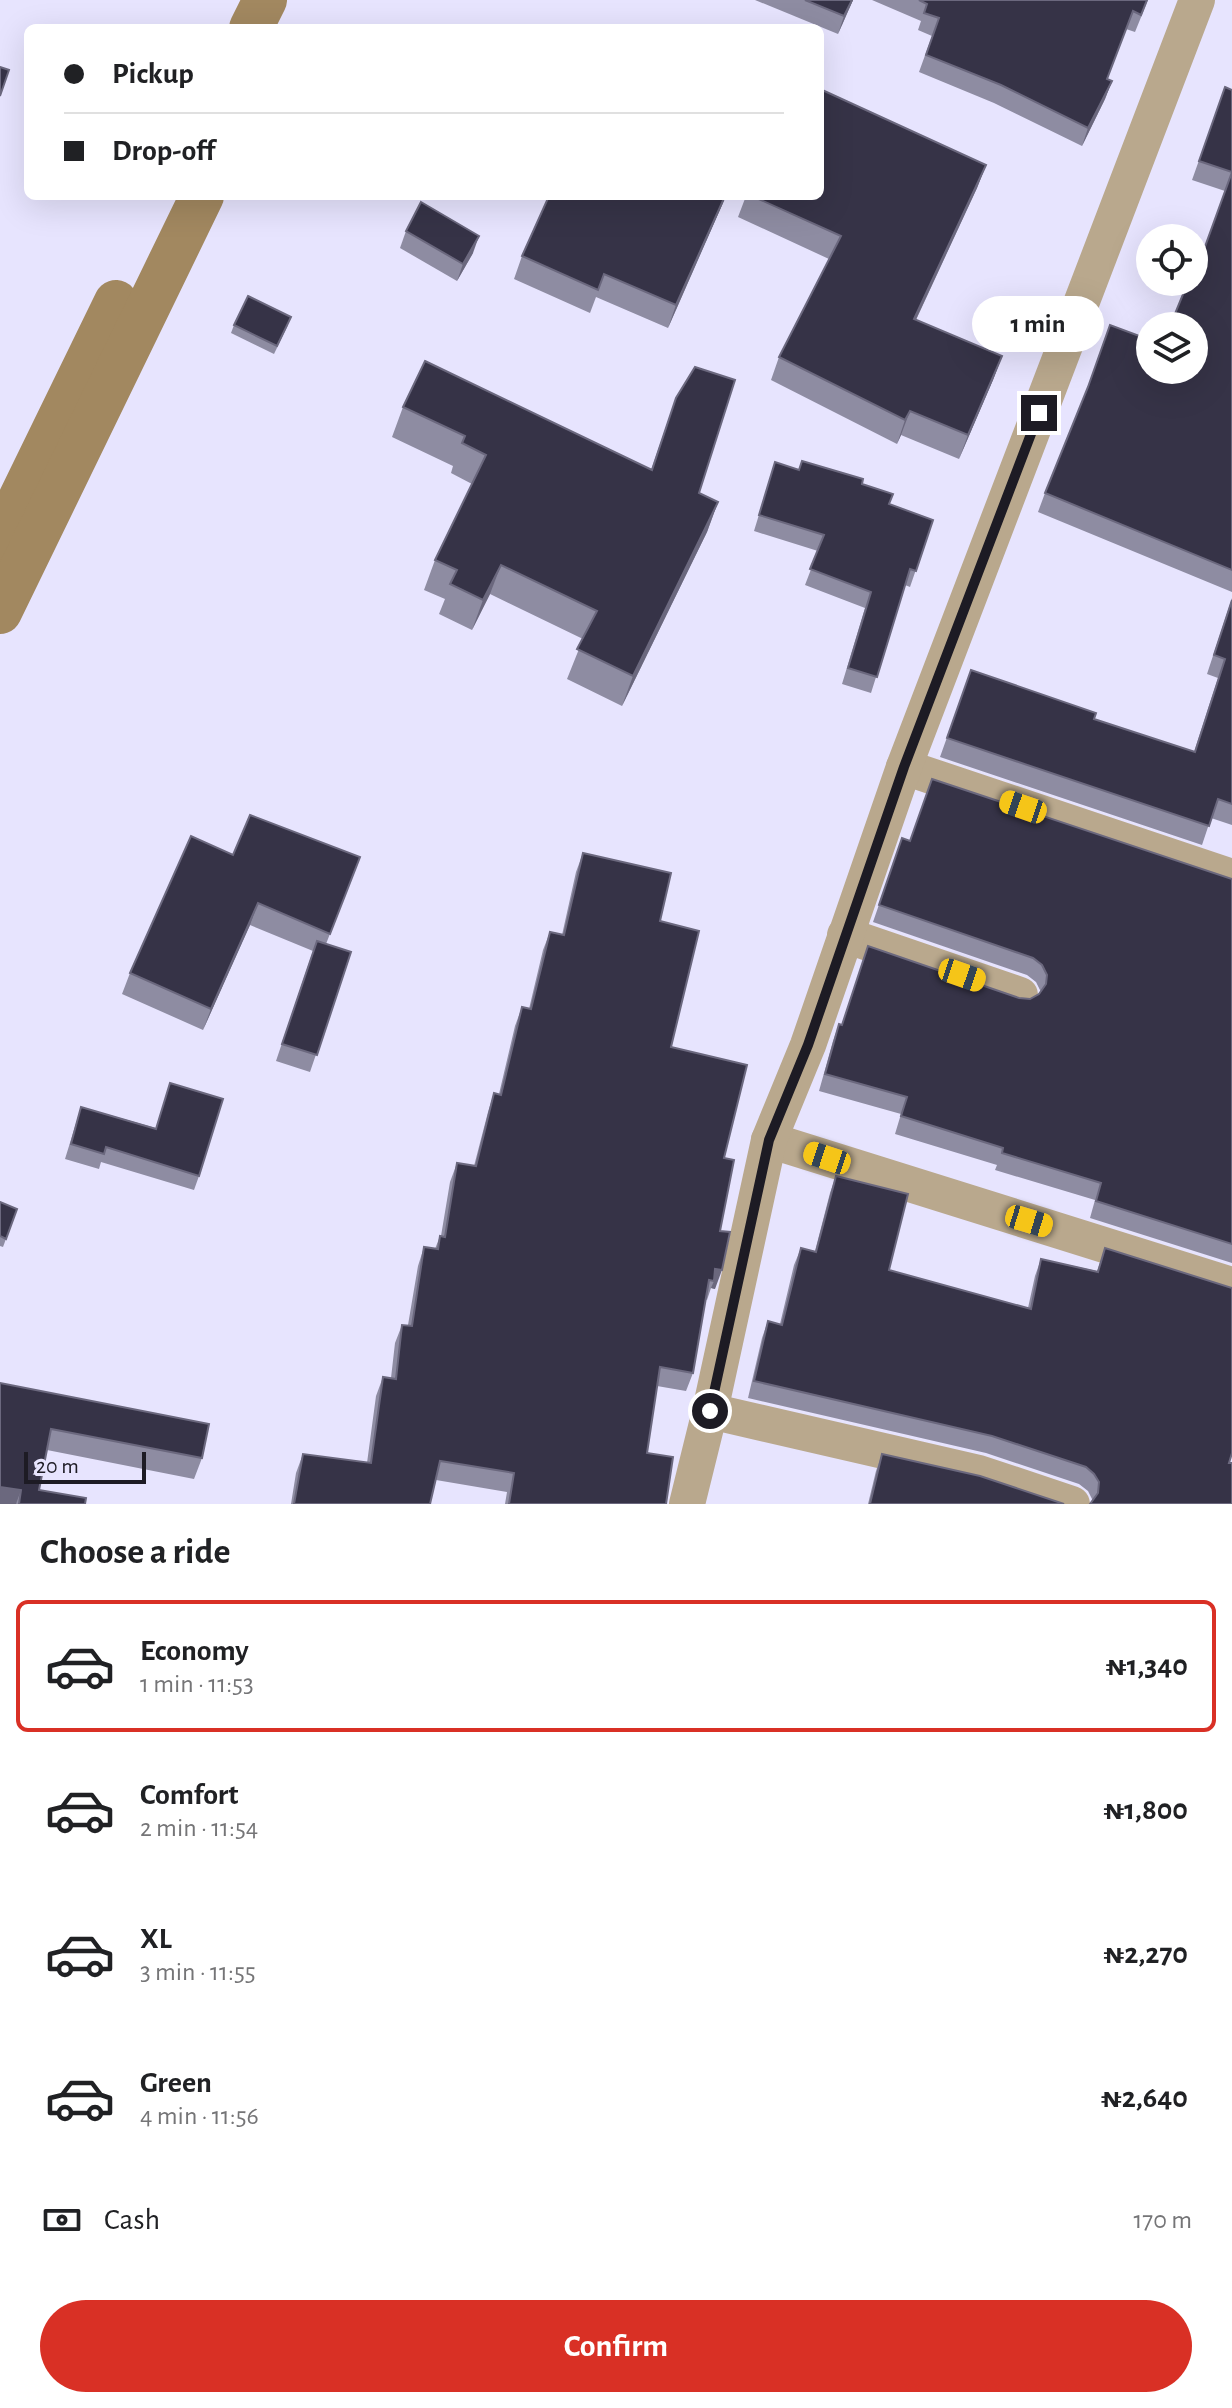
<!DOCTYPE html>
<html lang="en">
<head>
<meta charset="utf-8">
<style>
	:root { --surface:#fff; --page:#f6f6f6; --text:#202124; --muted:#757577; --line:#e0e0e0; --accent:#d93025 }
	body { margin:0; font-family:"Alegreya Sans",sans-serif; background:var(--page); color:var(--text); height:100vh; display:flex; flex-direction:column; font-size:30px; white-space:nowrap }
	* { box-sizing:border-box; margin:0 }
	p { font-size:26px; color:var(--muted) }
	.icon { flex:none; width:44px; height:44px; fill:none; stroke:currentColor; stroke-width:2; stroke-linecap:round; stroke-linejoin:round }
	.map { position:relative; height:1504px; overflow:hidden }
	.side { display:flex; flex-direction:column; background:var(--surface); flex:1 }
	.side>* { flex:none }
	.hud { position:absolute; left:24px; top:24px; width:800px; height:176px; border-radius:12px; box-shadow:0 8px 32px #0002; display:grid; align-content:center; height:176px; padding:0 40px; background:var(--surface) }
	.buttons { position:absolute; left:1136px; top:224px; display:grid; gap:16px }
	.buttons a { display:grid; place-items:center; width:72px; height:72px; border-radius:50%; background:var(--surface); box-shadow:0 8px 32px #0002; font-size:40px }
	.scale { position:absolute; left:24px; bottom:20px; width:122px; box-sizing:border-box; padding-left:8px; border:4px solid #1d1b24; border-top:0; font-size:22px; line-height:28px; white-space:nowrap; color:#1d1b24; -webkit-text-stroke:6px #e7e4fe; paint-order:stroke }
	.end { position:absolute; width:36px; height:36px; margin:-18px; border:10px solid #1d1b24; background:#fff; box-shadow:0 0 0 4px #fff }
	.from { border-radius:50% }
	.bubble { position:absolute; height:56px; border-radius:28px; background:var(--surface); box-shadow:0 8px 32px #0002; font-size:26px; font-weight:600; line-height:56px; text-align:center }
	.car { position:absolute; width:24px; height:48px; margin:-24px -12px; border-radius:10px; box-shadow:0 0 6px 2px #0007; background:linear-gradient(#f5c518 24%,#345 0 40%,#f5c518 0 76%,#345 0 86%,#f5c518 0) }
	.hud b { display:flex; align-items:center; gap:28px; height:76px; font-size:30px }
	.hud b+b { border-top:2px solid var(--line) }
	.hud i { width:20px; height:20px; background:var(--text) }
	ul { padding:0; list-style:none }
	li { display:flex; align-items:center; gap:24px; height:132px; margin:0 16px 12px; padding:0 24px; border:4px solid transparent; border-radius:12px }
	li div { flex:1 }
	li b { display:block; font-size:30px }
	li em { font-style:normal; font-weight:600 }
	li.active { border-color:var(--accent) }
	li>.icon { width:72px; height:72px; stroke-width:1.5 }
	h2 { padding:0 40px; font-size:36px; line-height:96px }
	.pay { display:flex; align-items:center; gap:20px; height:88px; padding:0 40px; font-size:30px }
	.pay p { margin-inline-start:auto }
	.action { display:flex; gap:16px; margin-top:auto; padding:16px 40px }
	.action a { flex:1; height:92px; border-radius:48px; background:var(--accent); color:#fff; font-size:32px; font-weight:600; line-height:92px; text-align:center }
	.map>svg:first-child { display:block }
</style>
</head>
<body>
<div class="map">
<svg width="1232" height="1504" viewBox="0 0 1232 1504">
	<rect width="100%" height="100%" fill="#e7e4fe"/>
	<g fill="none" stroke-linecap="round" stroke-linejoin="round">
		<g stroke="#b9a88d" stroke-width="36">
			<polyline points="904,767 1232,877"/>
			<polyline points="845,935 1020,995"/>
			<polyline points="769,1140 1232,1285"/>
			<polyline points="710,1411 979,1473 1072,1504"/>
			<polyline points="687,1504 710,1411 769,1140 808,1045 904,767 1197,0"/>
		</g>
		<g stroke="#a28860" stroke-width="44">
			<polyline points="251,28 265,0"/>
			<polyline points="0,540 116,302"/>
			<polyline points="0,612 202,196"/>
		</g>
	</g>
	<g fill="#8e8ca2">
		<polygon points="755,0 853,0 838,34"/>
		<polygon points="872,0 1148,0 1135,32 1126,29 1107,79 1112,81 1105,99 1082,146 994,103 919,72 932,36 918,30 921,21"/>
		<polygon points="1225,87 1232,90 1232,592 1038,512 1045,493 1194,370 1198,266 1225,191 1192,180"/>
		<polygon points="986,165 977,188 916,320 1002,356 993,380 959,459 901,435 897,444 771,380 779,357 829,259 738,217 746,196 820,196"/>
		<polygon points="726,196 668,328 596,297 590,313 514,279 522,256"/>
		<polygon points="406,231 473,253 457,281 400,248"/>
		<polygon points="234,325 288,325 274,354 231,333"/>
		<polygon points="676,398 699,493 718,502 707,532 622,706 567,679 583,639 490,594 472,630 439,614 445,599 424,590 435,560 472,484 451,473 453,466 392,437 403,407 651,470"/>
		<polygon points="775,462 799,470 862,484 889,504 933,520 910,587 905,585 871,693 842,684 865,608 805,585 818,551 754,531"/>
		<polygon points="1232,598 1232,825 1211,818 1202,845 940,757 971,670 1094,719 1194,752 1218,678 1207,674"/>
		<polygon points="902,838 910,841 1232,879 1232,1263 1090,1218 1095,1200 995,1170 997,1165 895,1134 901,1114 819,1091 833,1041 839,1024 842,1024 868,946 1019,998 1030,999 1041,992 1036,982 1027,975 873,922"/>
		<polygon points="583,853 660,921 671,1047 724,1158 715,1289 711,1288 707,1300 705,1299 693,1373 686,1391 657,1386 647,1453 666,1504 505,1504 507,1492 436,1480 430,1504 291,1504 296,1473 303,1454 367,1463 376,1396 383,1377 391,1378 395,1343 402,1325 408,1325 418,1266 424,1247 435,1249 440,1236 441,1236 450,1182 457,1163 474,1166 488,1112 494,1093 499,1094 515,1026 522,1007 529,1009 543,950 550,932 562,935 576,872"/>
		<polygon points="233,855 360,857 326,944 351,952 310,1072 276,1061 313,951 250,925 203,1030 122,994 130,973"/>
		<polygon points="170,1083 199,1176 194,1190 101,1162 99,1169 65,1159 81,1107 156,1128"/>
		<polygon points="836,1176 889,1270 1028,1308 1035,1276 1041,1259 1097,1271 1105,1248 1232,1288 1092,1502 1092,1499 1088,1491 1079,1484 986,1453 748,1398 762,1338 768,1321 780,1324 794,1265 801,1248 815,1251 830,1193"/>
		<polygon points="0,1202 17,1209 3,1247 0,1246"/>
		<polygon points="0,1383 202,1458 194,1479 47,1450 39,1490 85,1504 0,1504"/>
		<polygon points="882,1454 1064,1504 868,1504 876,1471"/>
	</g>
	<g fill="#6b687e">
		<polygon points="852,0 853,0 838,34 844,16"/>
		<polygon points="1112,81 1105,99 1082,146 1088,128"/>
		<polygon points="986,165 977,188 905,343 914,319"/>
		<polygon points="725,196 726,196 668,328 676,305"/>
		<polygon points="479,236 473,253 457,281 463,264"/>
		<polygon points="1002,356 993,380 959,459 968,435"/>
		<polygon points="910,411 901,435 897,444 905,420"/>
		<polygon points="718,502 707,532 622,706 633,676"/>
		<polygon points="501,565 490,594 472,630 483,600"/>
		<polygon points="258,903 250,925 203,1030 211,1009"/>
		<polygon points="715,1269 722,1270 715,1289 711,1288 714,1281"/>
		<polygon points="0,1487 21,1490 16,1504 0,1504"/>
	</g>
	<g fill="#363347" stroke="#6b687e" stroke-width="2">
		<polygon points="805,0 852,0 844,16"/>
		<polygon points="919,0 1147,0 1141,15 1133,11 1107,79 1112,81 1088,128 1001,85 926,55 939,18 924,13 927,4"/>
		<polygon points="0,67 9,70 0,96"/>
		<polygon points="1225,87 1232,90 1232,570 1045,493 1088,387 1110,325 1150,340 1150,370 1194,370 1194,326 1170,326 1188,282 1194,282 1194,267 1195,265 1198,266 1232,172 1199,161"/>
		<polygon points="820,89 986,165 914,319 1002,356 968,435 910,411 905,420 779,357 841,236 752,196 820,196"/>
		<polygon points="549,196 725,196 676,305 604,274 598,290 522,256"/>
		<polygon points="421,202 479,236 463,264 406,231"/>
		<polygon points="248,296 291,317 277,346 234,325"/>
		<polygon points="425,361 652,470 676,398 695,367 735,380 699,493 718,502 633,676 577,649 597,611 501,565 483,600 450,584 457,570 435,560 486,455 462,443 465,436 403,407"/>
		<polygon points="802,461 863,479 862,484 893,494 889,504 933,520 916,571 910,569 877,677 848,668 871,592 810,569 824,535 759,515 775,462 799,470"/>
		<polygon points="1232,600 1232,804 1218,799 1209,826 947,738 971,670 1096,713 1094,719 1195,752 1225,659 1214,655"/>
		<polygon points="932,779 1232,879 1232,1244 1096,1201 1101,1183 1002,1153 1003,1148 901,1116 907,1097 825,1074 839,1024 842,1025 868,946 1019,998 1030,999 1039,994 1046,984 1047,975 1042,965 1033,958 879,905 902,838 910,841"/>
		<polygon points="250,815 360,857 330,934 258,903 211,1009 130,973 191,836 233,855"/>
		<polygon points="583,853 671,873 660,921 699,931 671,1047 747,1065 724,1158 734,1160 720,1231 730,1232 722,1270 715,1269 714,1281 709,1280 693,1373 660,1367 647,1453 673,1457 666,1504 509,1504 514,1473 440,1461 430,1504 294,1504 303,1454 371,1463 383,1377 396,1379 402,1325 412,1326 424,1247 438,1249 440,1236 445,1237 457,1163 476,1166 494,1093 501,1095 522,1007 531,1009 550,932 564,935"/>
		<polygon points="317,941 351,952 317,1055 282,1044"/>
		<polygon points="170,1083 223,1099 199,1176 106,1147 104,1154 71,1144 81,1107 156,1129"/>
		<polygon points="836,1176 908,1194 889,1270 1031,1309 1041,1259 1098,1272 1105,1248 1232,1288 1232,1453 1229,1463 1232,1463 1232,1504 1090,1504 1098,1493 1099,1482 1094,1474 1086,1467 992,1436 754,1381 768,1321 782,1325 801,1248 816,1252"/>
		<polygon points="0,1202 17,1209 6,1239 0,1236"/>
		<polygon points="0,1383 209,1424 202,1458 51,1429 39,1490 86,1498 85,1504 19,1504 21,1490 0,1487"/>
		<polygon points="882,1454 980,1476 1064,1504 870,1504"/>
	</g>
	<g fill="none" stroke-linecap="round" stroke-linejoin="round">
		<polyline stroke="#1d1b24" stroke-width="10" points="710,1411 769,1140 808,1045 904,767 1039,413"/>
	</g>
</svg>
<div class="buttons">
<a><svg class="icon" aria-label="locate" viewBox="0 0 24 24"><circle cx="12" cy="12" r="6"/><path d="M12 2v4M12 18v4M2 12h4M18 12h4"/></svg></a>
<a><svg class="icon" aria-label="layers" viewBox="0 0 24 24"><path d="M12 4l9 5-9 5-9-5zM3 14l9 5 9-5"/></svg></a>
</div>
<div class="scale">20 m</div>
<i class="end from" style="left:710px;top:1411px"></i>
<i class="end" style="left:1039px;top:413px"></i>
<div class="bubble" style="left:972px;top:296px;width:132px">1 min</div>
<i class="car" style="left:1023px;top:807px;rotate:289deg"></i>
<i class="car" style="left:962px;top:975px;rotate:109deg"></i>
<i class="car" style="left:827px;top:1158px;rotate:288deg"></i>
<i class="car" style="left:1029px;top:1221px;rotate:107deg"></i>
<div class="hud">
<b><i class="from"></i>Pickup</b>
<b><i></i>Drop-off</b>
</div>
</div>
<section class="side">
<h2>Choose a ride</h2>
<ul>
<li class="active"><svg class="icon" aria-label="car" viewBox="0 0 24 24"><path d="M5 17H2v-5l4-1 3-4h7l3 4 3 1v5h-3M9 17h6M6 11h13"/><circle cx="7" cy="17" r="2"/><circle cx="17" cy="17" r="2"/></svg><div><b>Economy</b><p>1 min · 11:53</p></div><em>₦1,340</em></li>
<li><svg class="icon" aria-label="car" viewBox="0 0 24 24"><path d="M5 17H2v-5l4-1 3-4h7l3 4 3 1v5h-3M9 17h6M6 11h13"/><circle cx="7" cy="17" r="2"/><circle cx="17" cy="17" r="2"/></svg><div><b>Comfort</b><p>2 min · 11:54</p></div><em>₦1,800</em></li>
<li><svg class="icon" aria-label="car" viewBox="0 0 24 24"><path d="M5 17H2v-5l4-1 3-4h7l3 4 3 1v5h-3M9 17h6M6 11h13"/><circle cx="7" cy="17" r="2"/><circle cx="17" cy="17" r="2"/></svg><div><b>XL</b><p>3 min · 11:55</p></div><em>₦2,270</em></li>
<li><svg class="icon" aria-label="car" viewBox="0 0 24 24"><path d="M5 17H2v-5l4-1 3-4h7l3 4 3 1v5h-3M9 17h6M6 11h13"/><circle cx="7" cy="17" r="2"/><circle cx="17" cy="17" r="2"/></svg><div><b>Green</b><p>4 min · 11:56</p></div><em>₦2,640</em></li>
</ul>
<div class="pay"><svg class="icon" aria-label="cash" viewBox="0 0 24 24"><path d="M3 7h18v10H3z"/><circle cx="12" cy="12" r="2"/></svg>Cash<p>170 m</p></div>
<div class="action"><a>Confirm</a></div>
</section>
</body>
</html>
